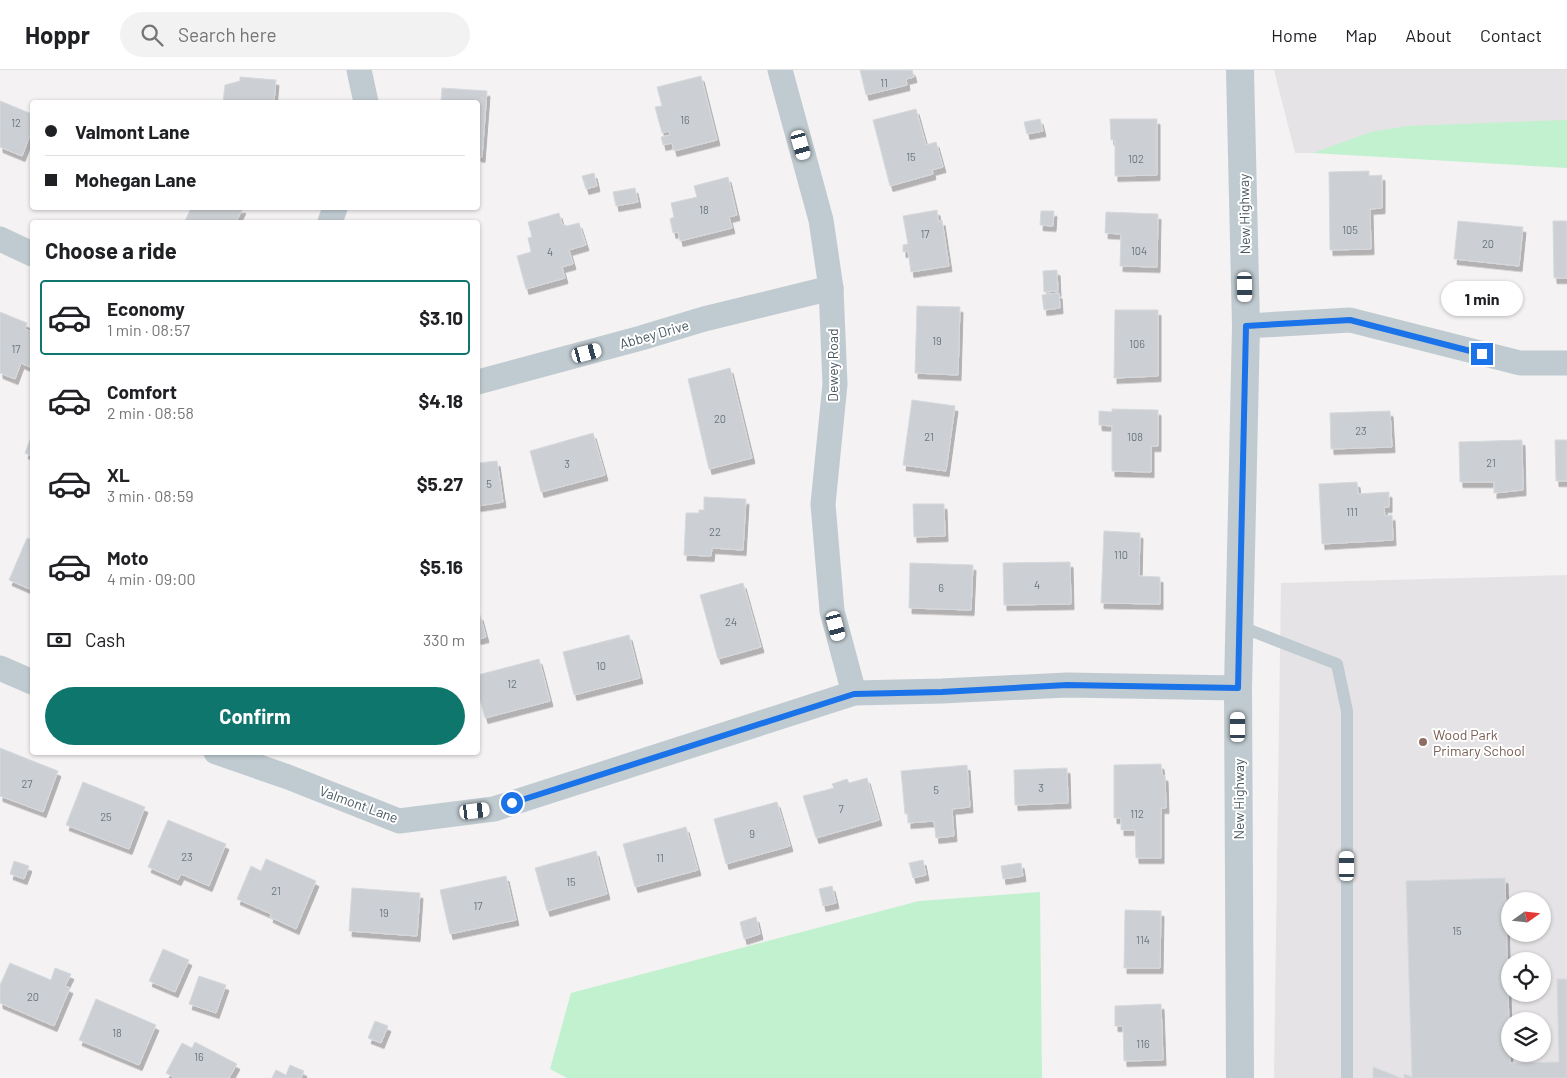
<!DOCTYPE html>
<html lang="en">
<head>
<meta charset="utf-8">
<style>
	:root { --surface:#fff; --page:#f2f2f2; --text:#202124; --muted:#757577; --line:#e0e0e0; --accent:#0f766e }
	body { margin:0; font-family:Barlow,sans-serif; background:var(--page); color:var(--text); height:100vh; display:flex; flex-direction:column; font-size:19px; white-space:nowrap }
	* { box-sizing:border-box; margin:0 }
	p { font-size:16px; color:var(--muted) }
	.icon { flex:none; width:28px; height:28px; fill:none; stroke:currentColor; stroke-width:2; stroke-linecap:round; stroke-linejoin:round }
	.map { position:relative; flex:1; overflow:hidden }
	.sheet { position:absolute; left:30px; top:150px; width:450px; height:535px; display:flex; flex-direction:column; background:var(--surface); border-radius:5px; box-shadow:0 1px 4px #0004 }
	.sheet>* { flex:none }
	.hud { position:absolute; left:30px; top:30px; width:450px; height:110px; border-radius:5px; box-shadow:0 1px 4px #0004; display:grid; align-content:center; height:110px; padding:0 15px; background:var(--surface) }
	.needle { width:32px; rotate:75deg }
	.buttons { position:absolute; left:1501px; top:822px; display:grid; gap:10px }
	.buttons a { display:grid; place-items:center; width:50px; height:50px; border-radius:50%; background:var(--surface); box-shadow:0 1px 4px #0004; font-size:25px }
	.end { position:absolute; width:22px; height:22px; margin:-11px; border:6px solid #1a73e8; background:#fff; box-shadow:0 0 0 2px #fff }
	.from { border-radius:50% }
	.bubble { position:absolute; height:35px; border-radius:18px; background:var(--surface); box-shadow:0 1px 4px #0004; font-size:16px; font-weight:700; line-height:35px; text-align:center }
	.car { position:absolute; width:15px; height:30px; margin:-15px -8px; border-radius:6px; box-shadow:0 0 4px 1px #0007; background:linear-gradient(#fff 24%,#345 0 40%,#fff 0 76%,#345 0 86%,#fff 0) }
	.hud b { display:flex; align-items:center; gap:18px; height:48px; font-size:19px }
	.hud b+b { border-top:1px solid var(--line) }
	.hud i { width:12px; height:12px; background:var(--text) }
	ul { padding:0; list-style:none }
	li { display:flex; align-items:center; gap:15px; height:75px; margin:0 10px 8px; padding:0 5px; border:2px solid transparent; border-radius:5px }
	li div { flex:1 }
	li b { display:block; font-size:19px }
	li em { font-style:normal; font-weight:700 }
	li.current { border-color:var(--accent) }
	li>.icon { width:45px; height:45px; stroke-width:1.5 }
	h2 { padding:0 15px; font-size:22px; line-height:60px }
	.pay { display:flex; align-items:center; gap:12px; height:55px; padding:0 15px; font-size:19px }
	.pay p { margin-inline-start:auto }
	.button { display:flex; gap:10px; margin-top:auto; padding:10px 15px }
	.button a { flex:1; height:58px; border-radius:30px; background:var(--accent); color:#fff; font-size:20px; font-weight:700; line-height:58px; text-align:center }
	header { display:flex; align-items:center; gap:30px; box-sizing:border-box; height:70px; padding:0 25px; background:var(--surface); border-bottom:1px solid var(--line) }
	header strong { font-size:24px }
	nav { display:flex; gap:28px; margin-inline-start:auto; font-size:18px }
	.search { width:350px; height:45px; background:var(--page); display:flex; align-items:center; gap:12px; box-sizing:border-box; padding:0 18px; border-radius:28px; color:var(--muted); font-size:19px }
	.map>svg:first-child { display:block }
</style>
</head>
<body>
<header>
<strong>Hoppr</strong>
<div class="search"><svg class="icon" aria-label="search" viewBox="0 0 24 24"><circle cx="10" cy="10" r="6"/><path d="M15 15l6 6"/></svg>Search here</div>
<nav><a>Home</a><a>Map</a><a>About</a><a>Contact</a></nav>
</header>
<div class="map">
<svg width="1567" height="1008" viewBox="0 0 1567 1008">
	<defs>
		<filter id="shadow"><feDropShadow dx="3" dy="5.5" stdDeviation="0" flood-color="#0004"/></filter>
	</defs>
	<rect width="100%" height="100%" fill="#f4f2f2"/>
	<g fill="#e5e3e5" fill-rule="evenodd">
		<polygon points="1274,0 1567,0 1567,84 1295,83"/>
		<path d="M1567,505V1008H1274L1281,513ZM1510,831H1542V864H1510ZM1510,891H1542V924H1510ZM1510,951H1542V984H1510Z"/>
	</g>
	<g fill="#c1f1ce">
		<polygon points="1567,50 1567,98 1313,83 1371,62 1408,56"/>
		<polygon points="1040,822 1042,1008 567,1008 550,999 571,923 919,831"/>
	</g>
	<g fill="#ccd0d4" stroke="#d6d9dd" filter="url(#shadow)">
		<polygon points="860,0 912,0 914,7 906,9 907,15 866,25"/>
		<polygon points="701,6 717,70 674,81 672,73 663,75 661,67 670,65 669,61 662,63 655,37 662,36 657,17"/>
		<polygon points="240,7 276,10 274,32 223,32 225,15 240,11"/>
		<polygon points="442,18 487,21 482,87 478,86 478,32 441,32"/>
		<polygon points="0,31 32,44 32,60 22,86 0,77"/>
		<polygon points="916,39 926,75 936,72 943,97 932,100 933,104 890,116 873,50"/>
		<polygon points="1040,49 1043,61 1027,64 1024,52"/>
		<polygon points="1110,49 1157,49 1157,105 1115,106 1115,70 1111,70"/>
		<polygon points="1369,101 1369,106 1382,105 1382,138 1370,139 1371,179 1330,180 1329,102"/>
		<polygon points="594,103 597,116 586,119 582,106"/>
		<polygon points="728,107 737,145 729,147 732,158 680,171 678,162 673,163 670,149 674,147 671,133 697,127 694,116"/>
		<polygon points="635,118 638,132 616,136 613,122"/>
		<polygon points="191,138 243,138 236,152 189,152 185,151"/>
		<polygon points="937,140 938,152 942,150 949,196 911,202 908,181 903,182 903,175 908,174 903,146"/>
		<polygon points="1041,141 1054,141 1053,156 1040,155"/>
		<polygon points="1106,142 1158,144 1157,197 1120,196 1121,164 1105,163"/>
		<polygon points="559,143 562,154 567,156 579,153 586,175 569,180 573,194 562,197 565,208 526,219 517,186 531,182 528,168 532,167 528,152"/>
		<polygon points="1458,151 1523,157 1519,196 1454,189"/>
		<polygon points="1553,151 1567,151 1567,208 1554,208"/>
		<polygon points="1057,200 1058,221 1044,222 1043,201"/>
		<polygon points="1059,223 1060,238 1044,240 1042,225"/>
		<polygon points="917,236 960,237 958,305 915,303"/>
		<polygon points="1115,240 1158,240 1158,306 1114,308"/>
		<polygon points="0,242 27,253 25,259 32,262 32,298 21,293 15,309 0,303"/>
		<polygon points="730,298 752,388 709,399 688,309"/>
		<polygon points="912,330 955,336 946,401 903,395"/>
		<polygon points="1112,339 1158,340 1158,376 1151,376 1151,402 1112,401 1112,356 1099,355 1099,341 1112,342"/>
		<polygon points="1390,341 1392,377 1331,379 1330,343"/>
		<polygon points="593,363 605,405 541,422 530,381"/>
		<polygon points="31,367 32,368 32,386 25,383"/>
		<polygon points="1522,370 1523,420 1494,423 1494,412 1460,412 1459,372"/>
		<polygon points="1555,370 1567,370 1567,411 1556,411"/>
		<polygon points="497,391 503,432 478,436 478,393"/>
		<polygon points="1357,412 1358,424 1389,422 1389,437 1384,437 1385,446 1392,445 1393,470 1322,474 1319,414"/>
		<polygon points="704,427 746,429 743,480 712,478 711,486 684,485 686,443 699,443 699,440 704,440"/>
		<polygon points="913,434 944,434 945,466 914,467"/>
		<polygon points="1104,461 1140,463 1139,506 1160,507 1160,534 1101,533"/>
		<polygon points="27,468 32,470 32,520 9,510"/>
		<polygon points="1070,492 1071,534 1004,535 1003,493"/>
		<polygon points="910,493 973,495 971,540 909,538"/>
		<polygon points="743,513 761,577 718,589 700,525"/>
		<polygon points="480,545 486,567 478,569 478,546"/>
		<polygon points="629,565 640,608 574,625 563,582"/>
		<polygon points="539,589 550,631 485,648 478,622 478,605"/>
		<polygon points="0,678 58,701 43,742 0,726"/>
		<polygon points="1161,694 1162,705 1165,706 1166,738 1161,738 1161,788 1136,788 1135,760 1121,760 1121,748 1114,748 1114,695"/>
		<polygon points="967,695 970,737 952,739 954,766 936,768 934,751 908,753 908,744 905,744 901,701"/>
		<polygon points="1067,698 1068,733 1015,735 1014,700"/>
		<polygon points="867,708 879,750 816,768 803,726 834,718 832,714 847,709 849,713"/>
		<polygon points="83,712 145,737 129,779 66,755"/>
		<polygon points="777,732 790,776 726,794 714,749"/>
		<polygon points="168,750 226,774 209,816 181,804 178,810 148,797"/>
		<polygon points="686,757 698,800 635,817 623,774"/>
		<polygon points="596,781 607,824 547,841 535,798"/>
		<polygon points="266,789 316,811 296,859 270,847 271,844 237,829 251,796 261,801"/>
		<polygon points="923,790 926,805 913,808 909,793"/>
		<polygon points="14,791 29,796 24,809 10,804"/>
		<polygon points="1021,793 1023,806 1003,809 1001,796"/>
		<polygon points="506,806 516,850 450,864 440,820"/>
		<polygon points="1505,808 1510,993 1559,992 1557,909 1567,909 1567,1008 1404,1008 1404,1004 1412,1007 1406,811"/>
		<polygon points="832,816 836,833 823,836 819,819"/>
		<polygon points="352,818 420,823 417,866 349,861"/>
		<polygon points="1125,840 1161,841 1160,898 1124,898"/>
		<polygon points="756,847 760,864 744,869 740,852"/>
		<polygon points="163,879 189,890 175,922 149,911"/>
		<polygon points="10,893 51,910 55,898 71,904 65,916 70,918 54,956 0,933 0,915"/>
		<polygon points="199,906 226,915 216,943 189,934"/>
		<polygon points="96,929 156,955 139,995 79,970"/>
		<polygon points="1161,934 1163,990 1124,991 1123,956 1115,956 1115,936"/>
		<polygon points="375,951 388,956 381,973 368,968"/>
		<polygon points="195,972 237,994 229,1008 175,1008 166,1003 182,973 192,978"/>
		<polygon points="290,995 304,1001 301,1008 272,1008 276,1000 286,1005"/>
		<polygon points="1373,997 1401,1008 1373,1008"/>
	</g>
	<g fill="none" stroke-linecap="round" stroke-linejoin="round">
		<polyline stroke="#c0cbd1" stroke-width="12" points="1239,556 1337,594 1347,641 1347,1008"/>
		<g stroke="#c0cbd1" stroke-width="25">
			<polyline points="359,0 366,32"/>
			<polyline points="780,0 821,150 831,218 835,314 823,434 832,541 854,623"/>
			<polyline points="330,152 335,138"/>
			<polyline points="0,169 32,184"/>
			<polyline points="1246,256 1350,250 1520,293 1567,293"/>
			<polyline points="478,312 641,268 704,249 831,218"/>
			<polyline points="0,598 32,612"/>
			<polyline points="216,682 288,707 399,751 494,739 854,623 942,621 1067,615 1238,618"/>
		</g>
		<polyline stroke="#c0cbd1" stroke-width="28" points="1240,0 1246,256 1238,618 1240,1008"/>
	</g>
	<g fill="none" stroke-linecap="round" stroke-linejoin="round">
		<polyline stroke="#1a73e8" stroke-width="6" points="512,733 854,624 942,622 1067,615 1238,618 1246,256 1350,250 1482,284"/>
	</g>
	<circle fill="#8d6e63" stroke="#fff" stroke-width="2" cx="1423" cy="672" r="5"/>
	<g text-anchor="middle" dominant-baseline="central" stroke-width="4" stroke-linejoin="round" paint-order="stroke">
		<g font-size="11" fill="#6a767d">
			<text x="884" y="12">11</text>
			<text x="685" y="49">16</text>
			<text x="16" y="52">12</text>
			<text x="911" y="86">15</text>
			<text x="1136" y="88">102</text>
			<text x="704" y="139">18</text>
			<text x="1350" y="159">105</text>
			<text x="925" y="163">17</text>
			<text x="1488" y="173">20</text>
			<text x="1139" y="180">104</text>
			<text x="550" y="181">4</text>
			<text x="937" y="270">19</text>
			<text x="1137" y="273">106</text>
			<text x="16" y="278">17</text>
			<text x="720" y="348">20</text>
			<text x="1361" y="360">23</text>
			<text x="929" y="366">21</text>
			<text x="1135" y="366">108</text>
			<text x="1491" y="392">21</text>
			<text x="567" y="393">3</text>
			<text x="489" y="413">5</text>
			<text x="1352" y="441">111</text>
			<text x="715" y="461">22</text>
			<text x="1121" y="484">110</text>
			<text x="1037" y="514">4</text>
			<text x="941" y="517">6</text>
			<text x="731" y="551">24</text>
			<text x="601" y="595">10</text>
			<text x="512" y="613">12</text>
			<text x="27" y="713">27</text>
			<text x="1041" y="717">3</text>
			<text x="936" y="719">5</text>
			<text x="841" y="738">7</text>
			<text x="1137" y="743">112</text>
			<text x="106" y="746">25</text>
			<text x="752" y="763">9</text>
			<text x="187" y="786">23</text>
			<text x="660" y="787">11</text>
			<text x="571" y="811">15</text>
			<text x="276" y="820">21</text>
			<text x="478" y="835">17</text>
			<text x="384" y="842">19</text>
			<text x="1457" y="860">15</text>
			<text x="1143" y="869">114</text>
			<text x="33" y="926">20</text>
			<text x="117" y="962">18</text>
			<text x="1143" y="973">116</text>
			<text x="199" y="986">16</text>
		</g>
		<g font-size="14" fill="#495860" stroke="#fff">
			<text transform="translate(1244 144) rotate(-91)">New Highway</text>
			<text transform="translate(654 264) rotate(-16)">Abbey Drive</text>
			<text transform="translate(832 295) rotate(-90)">Dewey Road</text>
			<text transform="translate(1238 729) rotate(-90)">New Highway</text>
			<text transform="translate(359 734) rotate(20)">Valmont Lane</text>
		</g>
		<g font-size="14" fill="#785e54" stroke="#fff" text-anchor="start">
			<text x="1433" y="664">Wood Park<tspan x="1433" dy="16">Primary School</tspan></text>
		</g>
	</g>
</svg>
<div class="buttons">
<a><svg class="needle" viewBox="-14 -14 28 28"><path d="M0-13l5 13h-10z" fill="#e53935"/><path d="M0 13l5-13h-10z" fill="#757577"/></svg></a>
<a><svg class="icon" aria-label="locate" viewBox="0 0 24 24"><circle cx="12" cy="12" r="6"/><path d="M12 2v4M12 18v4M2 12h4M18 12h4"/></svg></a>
<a><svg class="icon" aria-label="layers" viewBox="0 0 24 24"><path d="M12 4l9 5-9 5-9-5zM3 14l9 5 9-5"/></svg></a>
</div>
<i class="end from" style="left:512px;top:733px"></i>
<i class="end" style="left:1482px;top:284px"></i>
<div class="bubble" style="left:1441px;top:211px;width:82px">1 min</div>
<i class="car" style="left:801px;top:75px;rotate:164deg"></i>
<i class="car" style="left:1245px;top:217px;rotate:179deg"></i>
<i class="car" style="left:587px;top:283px;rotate:75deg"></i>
<i class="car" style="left:836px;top:556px;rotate:165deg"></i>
<i class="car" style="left:1238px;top:657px;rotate:0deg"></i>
<i class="car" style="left:475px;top:741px;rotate:83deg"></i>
<i class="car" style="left:1347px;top:796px;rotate:0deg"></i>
<div class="hud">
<b><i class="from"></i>Valmont Lane</b>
<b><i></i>Mohegan Lane</b>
</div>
<section class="sheet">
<h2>Choose a ride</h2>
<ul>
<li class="current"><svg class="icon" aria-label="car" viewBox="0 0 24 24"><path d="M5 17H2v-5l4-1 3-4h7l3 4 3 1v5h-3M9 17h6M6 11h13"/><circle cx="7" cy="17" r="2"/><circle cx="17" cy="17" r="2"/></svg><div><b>Economy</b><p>1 min · 08:57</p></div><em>$3.10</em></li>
<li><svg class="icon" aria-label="car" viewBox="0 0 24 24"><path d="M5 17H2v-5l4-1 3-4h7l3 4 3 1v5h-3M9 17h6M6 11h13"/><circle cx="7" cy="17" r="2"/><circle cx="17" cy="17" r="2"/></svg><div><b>Comfort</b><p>2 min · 08:58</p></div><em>$4.18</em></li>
<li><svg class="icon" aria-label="car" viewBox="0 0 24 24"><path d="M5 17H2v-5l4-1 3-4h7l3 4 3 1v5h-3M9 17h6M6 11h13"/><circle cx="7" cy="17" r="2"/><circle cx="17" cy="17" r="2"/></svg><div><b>XL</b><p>3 min · 08:59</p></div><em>$5.27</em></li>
<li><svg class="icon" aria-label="car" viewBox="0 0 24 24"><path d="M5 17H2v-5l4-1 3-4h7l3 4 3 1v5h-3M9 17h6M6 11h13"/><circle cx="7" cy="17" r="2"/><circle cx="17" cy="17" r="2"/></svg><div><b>Moto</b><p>4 min · 09:00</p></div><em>$5.16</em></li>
</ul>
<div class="pay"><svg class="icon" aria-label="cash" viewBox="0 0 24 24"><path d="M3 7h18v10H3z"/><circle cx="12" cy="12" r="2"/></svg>Cash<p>330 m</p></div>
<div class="button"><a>Confirm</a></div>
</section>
</div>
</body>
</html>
